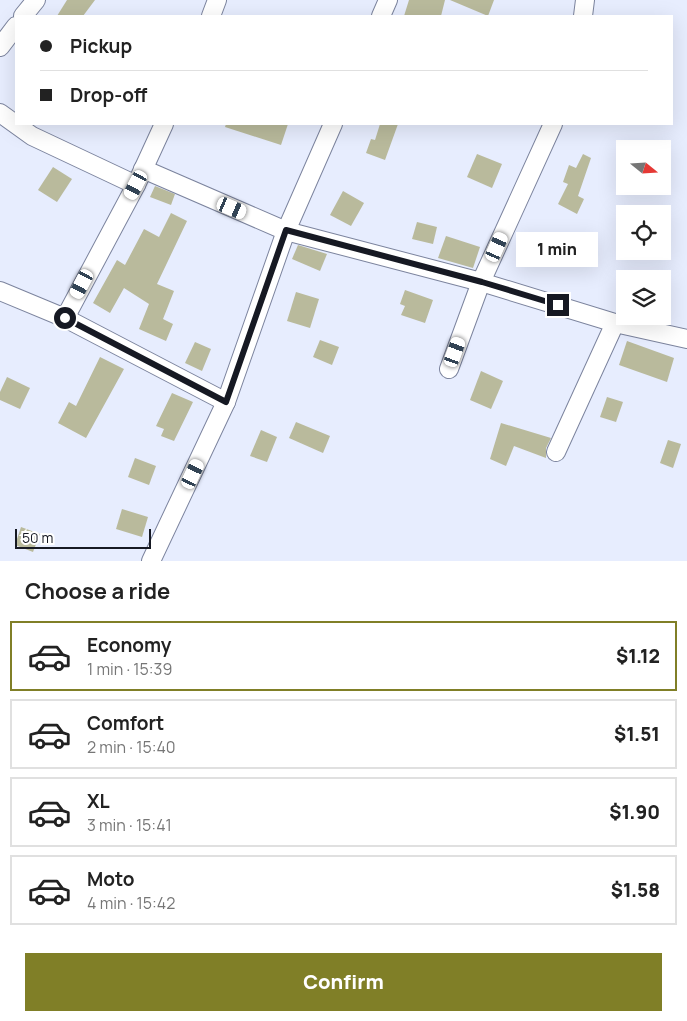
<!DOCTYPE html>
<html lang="en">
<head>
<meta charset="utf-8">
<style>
	:root { --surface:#fff; --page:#f2f2f2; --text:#222; --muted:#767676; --line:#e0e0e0; --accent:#807f27 }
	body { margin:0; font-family:Manrope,sans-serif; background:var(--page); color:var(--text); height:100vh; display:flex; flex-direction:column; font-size:19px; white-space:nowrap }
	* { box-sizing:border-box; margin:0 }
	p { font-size:16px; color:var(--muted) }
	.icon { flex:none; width:28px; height:28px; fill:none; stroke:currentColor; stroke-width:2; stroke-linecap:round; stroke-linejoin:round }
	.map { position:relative; height:561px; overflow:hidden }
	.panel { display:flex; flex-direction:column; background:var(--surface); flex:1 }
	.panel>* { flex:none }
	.guide { position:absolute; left:15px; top:15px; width:658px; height:110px; border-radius:0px; box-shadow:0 5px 20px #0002; display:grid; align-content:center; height:110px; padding:0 25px; background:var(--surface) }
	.needle { width:32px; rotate:108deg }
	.buttons { position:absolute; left:616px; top:140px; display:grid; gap:10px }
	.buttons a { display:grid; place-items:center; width:55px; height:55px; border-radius:0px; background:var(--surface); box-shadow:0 5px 20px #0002; font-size:25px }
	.scale { position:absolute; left:15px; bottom:12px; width:136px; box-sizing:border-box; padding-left:5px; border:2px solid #161923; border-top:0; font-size:14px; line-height:18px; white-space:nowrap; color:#161923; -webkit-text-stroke:4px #fff; paint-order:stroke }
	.end { position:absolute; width:22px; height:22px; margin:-11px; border:6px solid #161923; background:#fff; box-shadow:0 0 0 2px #fff }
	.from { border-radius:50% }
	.bubble { position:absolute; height:35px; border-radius:0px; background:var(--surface); box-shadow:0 5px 20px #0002; font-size:16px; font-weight:800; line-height:35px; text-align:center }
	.car { position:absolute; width:15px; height:30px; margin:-15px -8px; border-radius:6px; box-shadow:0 0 4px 1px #0007; background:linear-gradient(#fff 24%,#345 0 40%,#fff 0 76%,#345 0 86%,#fff 0) }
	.guide b { display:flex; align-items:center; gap:18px; height:48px; font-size:19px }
	.guide b+b { border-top:1px solid var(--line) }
	.guide i { width:12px; height:12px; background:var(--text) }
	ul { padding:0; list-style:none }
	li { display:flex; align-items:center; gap:15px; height:70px; margin:0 10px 8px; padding:0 15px; border:2px solid var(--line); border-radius:0px }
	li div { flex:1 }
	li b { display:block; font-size:19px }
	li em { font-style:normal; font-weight:800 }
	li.current { border-color:var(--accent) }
	li>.icon { width:45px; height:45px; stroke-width:1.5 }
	h2 { padding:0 25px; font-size:22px; line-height:60px }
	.cta { display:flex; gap:10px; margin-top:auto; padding:10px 25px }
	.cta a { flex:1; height:58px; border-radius:0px; background:var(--accent); color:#fff; font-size:20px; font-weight:800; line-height:58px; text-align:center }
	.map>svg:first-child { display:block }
</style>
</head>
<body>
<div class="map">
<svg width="687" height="561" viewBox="0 0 687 561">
	<rect width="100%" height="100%" fill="#e7edfe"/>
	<g fill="#b9ba9c">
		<polygon points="67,0 95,0 83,16 57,16"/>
		<polygon points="409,0 445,0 441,16 404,16"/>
		<polygon points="450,0 494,0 488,16"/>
		<polygon points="226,124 288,124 281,145 225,127"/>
		<polygon points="380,124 398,124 385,160 366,153 371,139 375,140"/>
		<polygon points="477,154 502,164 492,188 467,177"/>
		<polygon points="583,154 591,158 578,196 584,199 577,214 558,204 568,184 563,182 569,165 576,168"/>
		<polygon points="53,167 72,179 57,202 38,190"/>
		<polygon points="155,186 175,194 171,205 150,197"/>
		<polygon points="343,191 364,203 351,226 330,215"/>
		<polygon points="171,213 187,221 157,284 174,291 163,319 173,324 166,341 139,329 149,304 124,288 110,313 93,303 117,260 125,265 144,229 159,237"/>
		<polygon points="417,222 437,227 433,244 412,239"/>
		<polygon points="446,236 480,247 473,268 438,258"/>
		<polygon points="298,245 327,254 320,271 292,259"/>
		<polygon points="405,290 433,300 425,323 401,315 405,306 400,304"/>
		<polygon points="296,292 319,299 310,328 287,321"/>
		<polygon points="320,340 339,347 332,365 313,357"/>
		<polygon points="627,341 674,358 667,382 619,365"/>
		<polygon points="195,342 211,349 202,371 185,363"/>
		<polygon points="100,357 124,369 86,438 58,423 69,402 76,406"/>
		<polygon points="481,371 503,381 491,409 470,400"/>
		<polygon points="7,377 30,388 20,409 0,400 0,392"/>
		<polygon points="172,393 193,402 174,441 161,436 164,429 156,426"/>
		<polygon points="607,397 623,402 616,422 600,417"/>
		<polygon points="296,422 330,436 323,453 289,438"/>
		<polygon points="501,423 551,438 546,448 546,458 514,446 506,466 490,459"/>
		<polygon points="261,430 277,437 267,462 250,456"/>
		<polygon points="668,440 681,444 673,468 660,463"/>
		<polygon points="135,458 156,466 149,485 128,477"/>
		<polygon points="122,509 148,517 142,537 116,529"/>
		<polygon points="21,527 40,534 33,552 15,545"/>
	</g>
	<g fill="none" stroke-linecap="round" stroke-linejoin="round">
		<g stroke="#7c849e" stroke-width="20">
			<g id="minor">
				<polyline points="23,16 36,0"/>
				<polyline points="211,16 217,0"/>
				<polyline points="381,16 388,0"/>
				<polyline points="583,16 585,0"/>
				<polyline points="0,47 16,26"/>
				<polyline points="0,113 32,136 136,185"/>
				<polyline points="143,169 286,231 481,282 615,323 687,339"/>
				<polyline points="0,291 65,318 226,402"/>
				<polyline points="65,318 136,185 164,124"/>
				<polyline points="449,369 481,282 553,124"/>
				<polyline points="556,452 615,323"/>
				<polyline points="151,561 226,402 286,231 333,124"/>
			</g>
		</g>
		<use href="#minor" stroke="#fff" stroke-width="18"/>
	</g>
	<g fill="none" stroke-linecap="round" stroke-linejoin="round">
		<polyline stroke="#161923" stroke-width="6" points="65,318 226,402 286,230 482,282 558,305"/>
	</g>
</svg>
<div class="buttons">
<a><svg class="needle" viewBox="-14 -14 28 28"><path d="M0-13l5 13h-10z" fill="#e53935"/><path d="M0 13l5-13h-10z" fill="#767676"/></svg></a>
<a><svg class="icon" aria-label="locate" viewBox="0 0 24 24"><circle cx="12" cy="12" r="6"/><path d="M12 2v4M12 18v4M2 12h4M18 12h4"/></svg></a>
<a><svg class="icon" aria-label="layers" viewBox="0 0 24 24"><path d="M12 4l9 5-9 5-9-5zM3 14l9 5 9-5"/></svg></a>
</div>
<div class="scale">50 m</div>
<i class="end from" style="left:65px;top:318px"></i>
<i class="end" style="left:558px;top:305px"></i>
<div class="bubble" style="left:516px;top:232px;width:82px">1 min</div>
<i class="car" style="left:136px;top:185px;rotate:208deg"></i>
<i class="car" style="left:232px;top:208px;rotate:113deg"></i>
<i class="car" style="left:497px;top:247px;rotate:24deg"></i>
<i class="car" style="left:82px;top:284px;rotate:208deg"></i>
<i class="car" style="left:455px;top:352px;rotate:20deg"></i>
<i class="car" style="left:193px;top:474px;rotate:25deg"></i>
<div class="guide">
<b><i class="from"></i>Pickup</b>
<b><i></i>Drop-off</b>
</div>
</div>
<section class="panel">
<h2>Choose a ride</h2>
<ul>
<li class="current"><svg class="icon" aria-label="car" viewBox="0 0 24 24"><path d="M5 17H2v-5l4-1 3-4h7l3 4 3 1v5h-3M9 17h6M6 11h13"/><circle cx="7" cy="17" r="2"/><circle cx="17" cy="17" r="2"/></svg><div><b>Economy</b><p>1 min · 15:39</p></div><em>$1.12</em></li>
<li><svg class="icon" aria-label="car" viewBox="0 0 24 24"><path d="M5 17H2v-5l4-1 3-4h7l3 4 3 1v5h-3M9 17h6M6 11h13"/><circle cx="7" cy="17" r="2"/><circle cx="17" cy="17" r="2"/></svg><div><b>Comfort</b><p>2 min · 15:40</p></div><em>$1.51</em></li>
<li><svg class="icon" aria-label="car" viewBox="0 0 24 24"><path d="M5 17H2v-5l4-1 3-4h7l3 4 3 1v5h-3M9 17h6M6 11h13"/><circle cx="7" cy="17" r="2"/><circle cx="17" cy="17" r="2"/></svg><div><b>XL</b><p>3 min · 15:41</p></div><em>$1.90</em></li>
<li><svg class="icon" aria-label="car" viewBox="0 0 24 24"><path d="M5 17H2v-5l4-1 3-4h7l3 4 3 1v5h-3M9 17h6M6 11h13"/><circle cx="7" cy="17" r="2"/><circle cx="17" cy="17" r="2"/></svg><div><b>Moto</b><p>4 min · 15:42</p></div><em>$1.58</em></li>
</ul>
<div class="cta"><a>Confirm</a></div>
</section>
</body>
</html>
